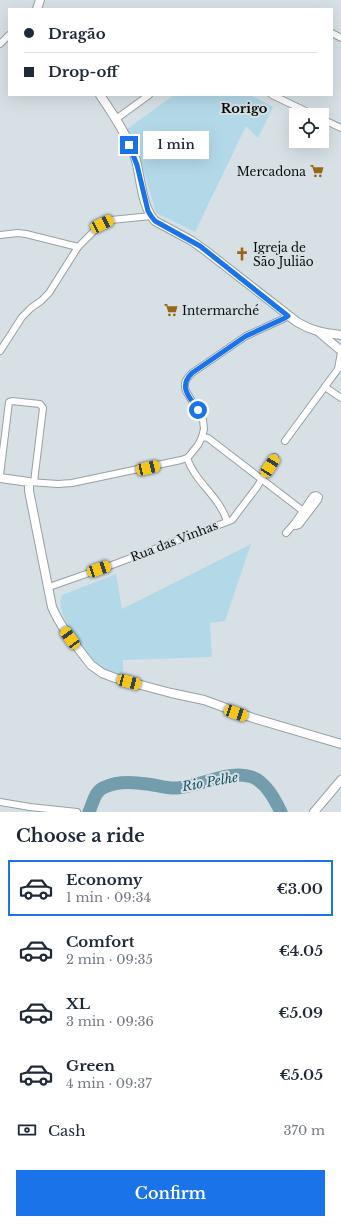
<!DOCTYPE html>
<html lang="en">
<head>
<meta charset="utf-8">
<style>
	:root { --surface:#fff; --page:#f2f2f3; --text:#1f2937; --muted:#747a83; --line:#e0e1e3; --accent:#1a73e8 }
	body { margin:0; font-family:"Libre Baskerville",serif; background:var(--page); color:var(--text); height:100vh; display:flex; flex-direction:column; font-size:15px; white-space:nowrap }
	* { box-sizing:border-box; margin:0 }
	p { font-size:13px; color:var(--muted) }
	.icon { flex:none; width:22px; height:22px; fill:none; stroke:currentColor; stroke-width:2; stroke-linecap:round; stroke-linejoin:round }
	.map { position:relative; height:812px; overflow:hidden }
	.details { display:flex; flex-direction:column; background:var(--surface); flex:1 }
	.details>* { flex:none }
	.hud { position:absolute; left:8px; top:8px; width:325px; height:88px; border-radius:0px; box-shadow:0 4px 16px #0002; display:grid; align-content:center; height:88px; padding:0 16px; background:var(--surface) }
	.fabs { position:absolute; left:289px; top:108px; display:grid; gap:8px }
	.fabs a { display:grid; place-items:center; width:40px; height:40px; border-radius:0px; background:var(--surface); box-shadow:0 4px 16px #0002; font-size:20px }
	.end { position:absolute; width:18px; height:18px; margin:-9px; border:5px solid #1a73e8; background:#fff; box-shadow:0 0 0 2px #fff }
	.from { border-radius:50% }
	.bubble { position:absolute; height:28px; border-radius:0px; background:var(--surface); box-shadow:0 4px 16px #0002; font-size:13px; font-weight:600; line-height:28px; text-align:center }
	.car { position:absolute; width:12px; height:24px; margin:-12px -6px; border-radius:5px; box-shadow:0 0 3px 1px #0007; background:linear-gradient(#f5c518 24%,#345 0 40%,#f5c518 0 76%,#345 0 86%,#f5c518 0) }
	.hud b { display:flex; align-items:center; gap:14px; height:38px; font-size:15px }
	.hud b+b { border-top:1px solid var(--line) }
	.hud i { width:10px; height:10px; background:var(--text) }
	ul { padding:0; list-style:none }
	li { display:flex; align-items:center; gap:12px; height:56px; margin:0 8px 6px; padding:0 8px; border:2px solid transparent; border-radius:0px }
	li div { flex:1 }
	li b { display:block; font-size:15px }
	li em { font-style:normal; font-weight:600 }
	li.active { border-color:var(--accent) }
	li>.icon { width:36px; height:36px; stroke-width:1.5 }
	h2 { padding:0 16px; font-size:18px; line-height:48px }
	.pay { display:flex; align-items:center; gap:10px; height:44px; padding:0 16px; font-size:15px }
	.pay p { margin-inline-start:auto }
	.action { display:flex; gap:8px; margin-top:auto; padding:8px 16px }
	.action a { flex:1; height:46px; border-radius:0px; background:var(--accent); color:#fff; font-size:16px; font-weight:600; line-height:46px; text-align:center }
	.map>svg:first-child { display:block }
</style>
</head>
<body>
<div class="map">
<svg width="341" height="812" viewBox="0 0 341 812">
	<rect width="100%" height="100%" fill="#d7e1e5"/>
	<g fill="#b3d9e8">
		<polygon points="174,95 250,95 273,107 258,138 246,126 195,232 156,213 138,150 127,129"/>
		<path d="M251,544L225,621L210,623L212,657L123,660V677C114,674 103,672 96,665C91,660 88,654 85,650C75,636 55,612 62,595L116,574L122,609Z"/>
	</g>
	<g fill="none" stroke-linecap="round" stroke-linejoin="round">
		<path stroke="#739dad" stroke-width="13" d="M89,812C93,803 95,790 105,787C117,781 134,782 147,784C157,785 167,789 177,788C201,786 230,769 252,777C266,782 275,800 281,812"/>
		<g stroke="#97a0a4" stroke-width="8">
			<g id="minor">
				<polyline points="332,33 341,38"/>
				<polyline points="0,44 9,35"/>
				<polyline points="272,95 314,115"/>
				<polyline points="116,119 149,95"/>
				<polyline points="322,119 341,128"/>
				<polyline points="0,235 18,233 26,234 78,247"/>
				<polyline points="0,351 22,317 31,308 41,301 49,293 78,247 96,229 111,220 151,216"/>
				<polyline points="338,369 341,352"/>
				<polyline points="325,387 341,398"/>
				<polyline points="202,437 208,438 303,511 313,496 316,495 319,497 318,500 299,525 296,526 294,526 294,524 303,511"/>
				<polyline points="285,441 338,369 341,366"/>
				<path d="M187,458C195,482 219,496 227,521"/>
				<polyline points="0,475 9,402 12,401 40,404 43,408 34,482"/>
				<path d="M29,482L58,484L72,483L181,460L187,458L190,455L198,445L202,437L204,429L203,420L186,391C183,383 186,379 192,373L246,336L285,318L288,316"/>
				<polyline points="286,533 294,524"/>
				<polyline points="49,587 112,565 232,520 257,487 275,457"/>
				<polyline points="0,802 30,807 77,812"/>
			</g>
		</g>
		<g stroke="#97a0a4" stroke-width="10">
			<g id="tertiary">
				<polyline points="37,9 40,0"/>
				<path d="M100,95C113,114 127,135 135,157C141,176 141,206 155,221L192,241L206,251L297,322C312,331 323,333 341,335"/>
				<polyline points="320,333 339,349"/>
				<path d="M0,478L29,482V491L52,607C61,628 77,647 91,665L102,673L115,678L171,693L204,700L253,718L341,744"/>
				<polyline points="314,812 341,780"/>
			</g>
		</g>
		<use href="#minor" stroke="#fff" stroke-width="6"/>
		<use href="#tertiary" stroke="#fff" stroke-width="8"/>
	</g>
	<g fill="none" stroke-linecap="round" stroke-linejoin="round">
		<path stroke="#1a73e8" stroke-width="5" d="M129,145L137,165L148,211L151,216L155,221L200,246L288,316L285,318L246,336L192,373C178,387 189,396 198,410"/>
	</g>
	<defs>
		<g id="supermarket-bare" transform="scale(1.08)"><path d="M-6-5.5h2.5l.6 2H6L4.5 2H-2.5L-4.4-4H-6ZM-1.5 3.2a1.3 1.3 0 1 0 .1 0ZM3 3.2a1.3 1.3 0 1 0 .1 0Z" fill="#986619" stroke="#d7e1e5" stroke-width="2.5" paint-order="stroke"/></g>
		<g id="church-bare" transform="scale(1.08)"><path d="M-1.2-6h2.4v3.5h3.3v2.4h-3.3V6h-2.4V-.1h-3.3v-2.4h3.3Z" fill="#986619" stroke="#d7e1e5" stroke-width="2.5" paint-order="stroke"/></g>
	</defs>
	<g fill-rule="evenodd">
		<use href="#supermarket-bare" x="317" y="171"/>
		<use href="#church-bare" x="242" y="254"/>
		<use href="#supermarket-bare" x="171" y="310"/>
	</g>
	<g text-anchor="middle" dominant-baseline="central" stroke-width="4" stroke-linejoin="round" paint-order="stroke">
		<g font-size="12" fill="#090c0d" stroke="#d7e1e5" text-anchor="start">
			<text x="306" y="171" text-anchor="end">Mercadona</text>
			<text x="253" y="247">Igreja de<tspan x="253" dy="14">São Julião</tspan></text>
			<text x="182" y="310">Intermarché</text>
		</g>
		<g font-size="12" fill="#090c0d" stroke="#d7e1e5">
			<text transform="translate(174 541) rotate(-21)">Rua das Vinhas</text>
		</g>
		<g font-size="13" font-weight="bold" fill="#090c0d" stroke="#d7e1e5">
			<text x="244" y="108">Rorigo</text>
		</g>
		<g font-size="13" font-style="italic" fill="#195264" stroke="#d7e1e5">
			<text transform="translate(210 782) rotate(-10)">Rio Pelhe</text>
		</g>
	</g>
</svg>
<div class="fabs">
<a><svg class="icon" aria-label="locate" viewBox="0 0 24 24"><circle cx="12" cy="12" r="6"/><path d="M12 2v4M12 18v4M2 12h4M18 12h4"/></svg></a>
</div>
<i class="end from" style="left:198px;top:410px"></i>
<i class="end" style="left:129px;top:145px"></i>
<div class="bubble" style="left:143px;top:131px;width:66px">1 min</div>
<i class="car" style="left:102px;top:224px;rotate:64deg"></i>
<i class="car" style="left:270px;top:466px;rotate:33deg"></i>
<i class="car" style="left:148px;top:468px;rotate:77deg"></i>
<i class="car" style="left:99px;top:569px;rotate:71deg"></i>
<i class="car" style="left:70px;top:638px;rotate:324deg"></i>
<i class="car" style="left:129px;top:682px;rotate:105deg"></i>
<i class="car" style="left:236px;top:713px;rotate:109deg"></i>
<div class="hud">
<b><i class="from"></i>Dragão</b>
<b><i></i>Drop-off</b>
</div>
</div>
<section class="details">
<h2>Choose a ride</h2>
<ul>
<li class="active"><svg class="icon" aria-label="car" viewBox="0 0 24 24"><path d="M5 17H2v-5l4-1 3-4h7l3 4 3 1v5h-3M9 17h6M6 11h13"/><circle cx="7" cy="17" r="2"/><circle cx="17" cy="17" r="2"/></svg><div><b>Economy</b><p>1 min · 09:34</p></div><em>€3.00</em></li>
<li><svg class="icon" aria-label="car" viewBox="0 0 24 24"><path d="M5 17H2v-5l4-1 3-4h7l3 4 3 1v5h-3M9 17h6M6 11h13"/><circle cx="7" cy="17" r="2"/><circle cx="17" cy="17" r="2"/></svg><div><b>Comfort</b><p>2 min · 09:35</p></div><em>€4.05</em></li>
<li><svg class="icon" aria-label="car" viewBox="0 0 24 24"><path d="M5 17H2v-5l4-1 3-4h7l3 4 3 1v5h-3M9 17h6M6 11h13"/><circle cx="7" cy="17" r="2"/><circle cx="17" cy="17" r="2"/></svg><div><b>XL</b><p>3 min · 09:36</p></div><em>€5.09</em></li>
<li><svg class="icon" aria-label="car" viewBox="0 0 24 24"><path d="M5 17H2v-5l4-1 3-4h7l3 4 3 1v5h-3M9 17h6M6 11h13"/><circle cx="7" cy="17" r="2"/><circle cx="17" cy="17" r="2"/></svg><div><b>Green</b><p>4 min · 09:37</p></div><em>€5.05</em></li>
</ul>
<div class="pay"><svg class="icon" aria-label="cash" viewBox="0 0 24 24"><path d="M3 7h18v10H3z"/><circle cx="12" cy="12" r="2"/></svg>Cash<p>370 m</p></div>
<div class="action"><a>Confirm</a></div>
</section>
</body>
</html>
